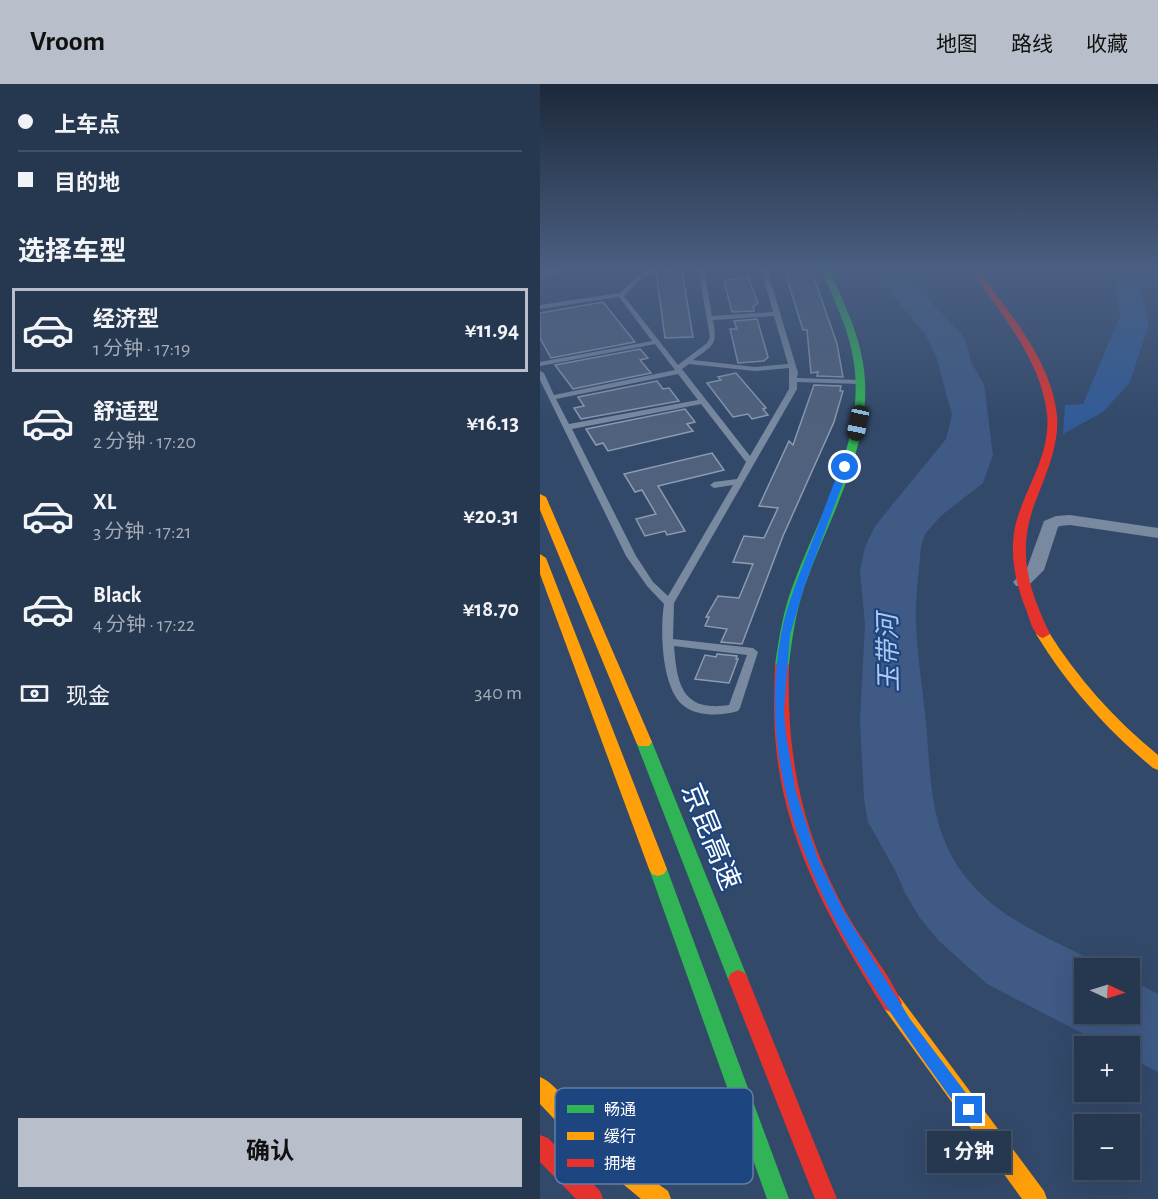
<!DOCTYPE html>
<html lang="zh">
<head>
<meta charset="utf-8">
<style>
	:root { --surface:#263750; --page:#32425a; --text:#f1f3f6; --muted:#a4acb7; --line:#425167; --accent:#b8bfcb }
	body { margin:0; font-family:"Alegreya Sans","Noto Sans SC",sans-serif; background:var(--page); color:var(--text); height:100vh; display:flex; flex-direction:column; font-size:22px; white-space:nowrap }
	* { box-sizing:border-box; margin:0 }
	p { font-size:20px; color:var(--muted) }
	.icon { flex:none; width:33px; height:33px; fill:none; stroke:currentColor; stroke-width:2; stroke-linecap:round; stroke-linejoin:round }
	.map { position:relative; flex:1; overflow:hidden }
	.details { display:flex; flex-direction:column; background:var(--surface); width:540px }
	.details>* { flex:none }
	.guide { display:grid; align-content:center; height:132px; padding:0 18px; background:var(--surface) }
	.needle { width:39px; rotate:94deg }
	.buttons { position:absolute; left:534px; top:874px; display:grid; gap:12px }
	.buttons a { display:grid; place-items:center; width:66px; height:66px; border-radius:0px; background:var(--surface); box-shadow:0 6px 24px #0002,0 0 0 2px var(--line); font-size:30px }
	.end { position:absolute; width:27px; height:27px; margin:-14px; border:8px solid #1a73e8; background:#fff; box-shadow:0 0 0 3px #fff }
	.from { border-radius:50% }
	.bubble { position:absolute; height:42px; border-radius:0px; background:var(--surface); box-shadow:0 6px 24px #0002,0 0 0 2px var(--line); font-size:20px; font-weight:700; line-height:42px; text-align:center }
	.car { position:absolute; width:18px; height:36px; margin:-18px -9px; border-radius:8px; box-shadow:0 0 4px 2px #0007; background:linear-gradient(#222 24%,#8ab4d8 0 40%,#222 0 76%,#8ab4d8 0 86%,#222 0) }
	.guide b { display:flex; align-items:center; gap:21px; height:57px; font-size:22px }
	.guide b+b { border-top:2px solid var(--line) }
	.guide i { width:15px; height:15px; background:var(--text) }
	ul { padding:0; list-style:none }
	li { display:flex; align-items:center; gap:18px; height:84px; margin:0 12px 9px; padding:0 6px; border:3px solid transparent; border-radius:0px }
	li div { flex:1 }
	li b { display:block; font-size:22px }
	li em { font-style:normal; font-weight:700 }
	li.active { border-color:var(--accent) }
	li>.icon { width:54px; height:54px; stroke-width:1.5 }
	h2 { padding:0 18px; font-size:27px; line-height:72px }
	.pay { display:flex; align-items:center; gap:15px; height:66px; padding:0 18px; font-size:22px }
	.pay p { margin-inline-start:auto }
	.button { display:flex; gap:12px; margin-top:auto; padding:12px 18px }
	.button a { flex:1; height:69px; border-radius:0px; background:var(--accent); color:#111; font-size:24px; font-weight:700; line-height:69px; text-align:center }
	header { display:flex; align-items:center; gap:36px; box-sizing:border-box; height:84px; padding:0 30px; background:var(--accent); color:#111 }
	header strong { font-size:28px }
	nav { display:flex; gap:33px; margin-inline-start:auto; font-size:21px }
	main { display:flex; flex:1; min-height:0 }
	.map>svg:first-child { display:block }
</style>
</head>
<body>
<header>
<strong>Vroom</strong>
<nav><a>地图</a><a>路线</a><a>收藏</a></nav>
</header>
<main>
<section class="details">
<div class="guide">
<b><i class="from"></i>上车点</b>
<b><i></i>目的地</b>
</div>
<h2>选择车型</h2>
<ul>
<li class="active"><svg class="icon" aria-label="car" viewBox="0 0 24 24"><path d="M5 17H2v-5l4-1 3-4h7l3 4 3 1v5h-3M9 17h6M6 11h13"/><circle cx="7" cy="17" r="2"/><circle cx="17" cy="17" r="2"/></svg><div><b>经济型</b><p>1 分钟 · 17:19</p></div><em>¥11.94</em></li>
<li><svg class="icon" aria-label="car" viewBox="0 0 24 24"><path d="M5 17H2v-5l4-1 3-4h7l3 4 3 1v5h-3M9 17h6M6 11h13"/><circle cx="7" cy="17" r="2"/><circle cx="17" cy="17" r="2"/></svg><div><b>舒适型</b><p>2 分钟 · 17:20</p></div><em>¥16.13</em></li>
<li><svg class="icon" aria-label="car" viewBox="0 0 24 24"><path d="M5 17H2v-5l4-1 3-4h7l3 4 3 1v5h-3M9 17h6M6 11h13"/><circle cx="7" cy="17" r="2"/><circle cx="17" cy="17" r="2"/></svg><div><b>XL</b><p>3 分钟 · 17:21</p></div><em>¥20.31</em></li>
<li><svg class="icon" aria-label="car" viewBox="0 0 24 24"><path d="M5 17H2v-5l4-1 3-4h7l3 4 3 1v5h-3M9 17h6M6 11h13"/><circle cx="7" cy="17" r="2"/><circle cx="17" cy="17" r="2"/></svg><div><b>Black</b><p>4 分钟 · 17:22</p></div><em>¥18.70</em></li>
</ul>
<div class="pay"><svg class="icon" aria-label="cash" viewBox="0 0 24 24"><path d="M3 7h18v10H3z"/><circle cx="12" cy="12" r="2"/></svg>现金<p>340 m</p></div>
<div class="button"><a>确认</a></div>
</section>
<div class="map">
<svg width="618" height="1115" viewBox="0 0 618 1115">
	<rect width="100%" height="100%" fill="#33496a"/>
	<polygon fill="#315b97" points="574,185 612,185 618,189 618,203 610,202 601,207 609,240 590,298 563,328 523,350 525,321 543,320 580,232"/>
	<path fill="#3e5a85" d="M330,185H363L376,203L421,249L427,261L432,280L444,300L453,371L443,399L402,431L385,450L381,462C379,487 375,514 376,539C377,573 383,606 386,640C392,706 389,758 440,809C473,842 528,863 570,885H544V930H590V895L618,910V988L590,974V963H569L447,900L398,856L380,834L365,809L355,786L328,738L324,715L320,637L325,540L320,487L325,463L335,442L406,355L412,331L397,275L385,250Z"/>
	<g fill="#4f617c" stroke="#8d9aaf" stroke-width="1.5">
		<polygon points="128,185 141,185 142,187 153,253 125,254 116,189 128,188"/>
		<polygon points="244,185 271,185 297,260 303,293 277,292 278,288 271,289 267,246 263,246"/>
		<polygon points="208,193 218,219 213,223 214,227 192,228 184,197"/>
		<polygon points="63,218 95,258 11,274 0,254 0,229"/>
		<polygon points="217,235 228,273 224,277 198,279 190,245 197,245 194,237"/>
		<polygon points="100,265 108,274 100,276 111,289 33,305 15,281"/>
		<polygon points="196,289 226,324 223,325 228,331 212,335 208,330 193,333 167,299 181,296 178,293"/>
		<polygon points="117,297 123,305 129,304 139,317 41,335 34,324 44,322 38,313"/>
		<polygon points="274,301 301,302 300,307 303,307 294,338 243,452 202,560 181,558 187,545 165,542 169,533 166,533 178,512 199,514 213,480 193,478 204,452 224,454 238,424 219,422 249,357 253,361"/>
		<polygon points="145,325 155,338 147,340 153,347 68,367 63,359 56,361 46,345"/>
		<polygon points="172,369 184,386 118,402 145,447 127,451 125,447 105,452 96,435 116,430 102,406 95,408 84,390"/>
		<polygon points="177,570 197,572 196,575 198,575 189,599 155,595 165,571 176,573"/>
	</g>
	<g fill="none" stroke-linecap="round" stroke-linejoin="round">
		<path fill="#7989a0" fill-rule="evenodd" d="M110,185H118L103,193L84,212L138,281L167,259L170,253L158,185H164L172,232L233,228L221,185H227L258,289L257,294L321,296L325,298L321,300L257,298V305L134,519L133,555L213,564L218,568L200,624L198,627C182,632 158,633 144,622C121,605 120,545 124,520L107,502L86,472L0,296V287L4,289L14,311L135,286L115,260L0,282V278L112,257L79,213L0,225V221L80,209L99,191ZM234,232L248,280L215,283L153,276C173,261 178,262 173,236ZM149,280L215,287L249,284V305L210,372L142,285ZM138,290L158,316L29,340L16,315ZM161,320L206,378L197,395L174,398L170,401L174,404L193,401L128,512L113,498L96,472L32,345ZM134,562L207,571L189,621C143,628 137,602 134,562Z"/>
		<g fill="#7989a0" fill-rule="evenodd">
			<polygon points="8,185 22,185 0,196 0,189"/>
			<polygon points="530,431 618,444 618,454 530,441 520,442 518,443 504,486 488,502 476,502 473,498 487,484 504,437 516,432"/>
		</g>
		<g fill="#30b455" fill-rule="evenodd">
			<path d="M281,185H289C302,215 318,246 323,279C336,357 290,430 265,501C256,527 252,554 249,581L242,586L235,581C239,554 243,527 253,501C279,430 325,358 314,280C310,247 294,216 281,185Z"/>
			<polygon points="104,652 109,654 112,658 208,895 205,901 198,904 191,901 188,895 96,658 99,654"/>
			<polygon points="118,778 124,780 127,785 249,1115 227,1115 109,785 112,780"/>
		</g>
		<g fill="#ff9f0a" fill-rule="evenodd">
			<polygon points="0,410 6,413 112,658 109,662 99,662 96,658 0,426"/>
			<polygon points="0,470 6,474 127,785 124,790 118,792 112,790 109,785 0,490"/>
			<path d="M503,546L508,547C538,595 574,635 618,671V686L613,684C566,645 528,602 496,550Z"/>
			<polygon points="352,910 359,912 504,1107 507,1115 482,1115 345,926 342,919 345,912"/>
			<path d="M0,993C16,999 35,1028 49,1042C73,1066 100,1087 128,1107L131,1115H101L48,1071L0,1020Z"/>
		</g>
		<g fill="#e5322d" fill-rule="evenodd">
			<path d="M430,185H438C468,228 512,277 517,332C519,360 508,385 498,411C476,464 486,500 510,550L503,554C494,552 490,537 487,528C475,499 468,466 477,435C488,400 511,368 507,330C501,275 460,229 430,185Z"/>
			<path d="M242,576L249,581C246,676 263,753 311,837C327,864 350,891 362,919L359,926L352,928L345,926C296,848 248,765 237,672C233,642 234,612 235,581Z"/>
			<polygon points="198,886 205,889 208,895 297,1115 275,1115 188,895 191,889"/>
			<polygon points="0,1051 8,1054 60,1107 63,1115 36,1115 0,1078"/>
		</g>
	</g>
	<linearGradient id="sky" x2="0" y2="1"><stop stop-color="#1c283a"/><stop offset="0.54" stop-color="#4a5f81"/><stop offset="1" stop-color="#4a5f81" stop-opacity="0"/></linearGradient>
	<rect width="618" height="341" fill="url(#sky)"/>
	<path fill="#1a73e8" d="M302,381L309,383L264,503L250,551L244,627L246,651L256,708L278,775L303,826L370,935L435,1021L437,1026L435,1032L429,1034L424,1032C321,891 207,736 241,551C247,518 262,485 274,453C283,429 291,404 302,381Z"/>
	<g text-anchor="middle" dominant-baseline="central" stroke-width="4.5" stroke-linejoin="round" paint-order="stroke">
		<g font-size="26" font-style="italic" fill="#adc9f0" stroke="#1d4580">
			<text transform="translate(349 569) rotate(-91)">玉带河</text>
		</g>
		<g font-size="28" fill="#fff" stroke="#1d4580">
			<text transform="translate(170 753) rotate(68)">京昆高速</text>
		</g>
	</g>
	<rect x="15" y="1004" width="198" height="96" rx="9" fill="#1d4580" stroke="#617da6" stroke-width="1.5"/>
	<rect x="27" y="1021" width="27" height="8" fill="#30b455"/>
	<rect x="27" y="1048" width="27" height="8" fill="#ff9f0a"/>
	<rect x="27" y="1075" width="27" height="8" fill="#e5322d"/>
	<g font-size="16" fill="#fff">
		<text x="64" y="1031">畅通</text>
		<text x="64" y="1058">缓行</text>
		<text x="64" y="1085">拥堵</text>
	</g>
</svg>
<div class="buttons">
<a><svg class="needle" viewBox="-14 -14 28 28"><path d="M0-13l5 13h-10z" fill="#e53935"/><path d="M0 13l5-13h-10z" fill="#a4acb7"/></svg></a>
<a>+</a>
<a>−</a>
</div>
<i class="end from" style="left:305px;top:383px"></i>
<i class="end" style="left:429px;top:1026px"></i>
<div class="bubble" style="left:387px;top:1047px;width:84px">1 分钟</div>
<i class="car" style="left:318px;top:339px;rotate:192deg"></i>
</div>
</main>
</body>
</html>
